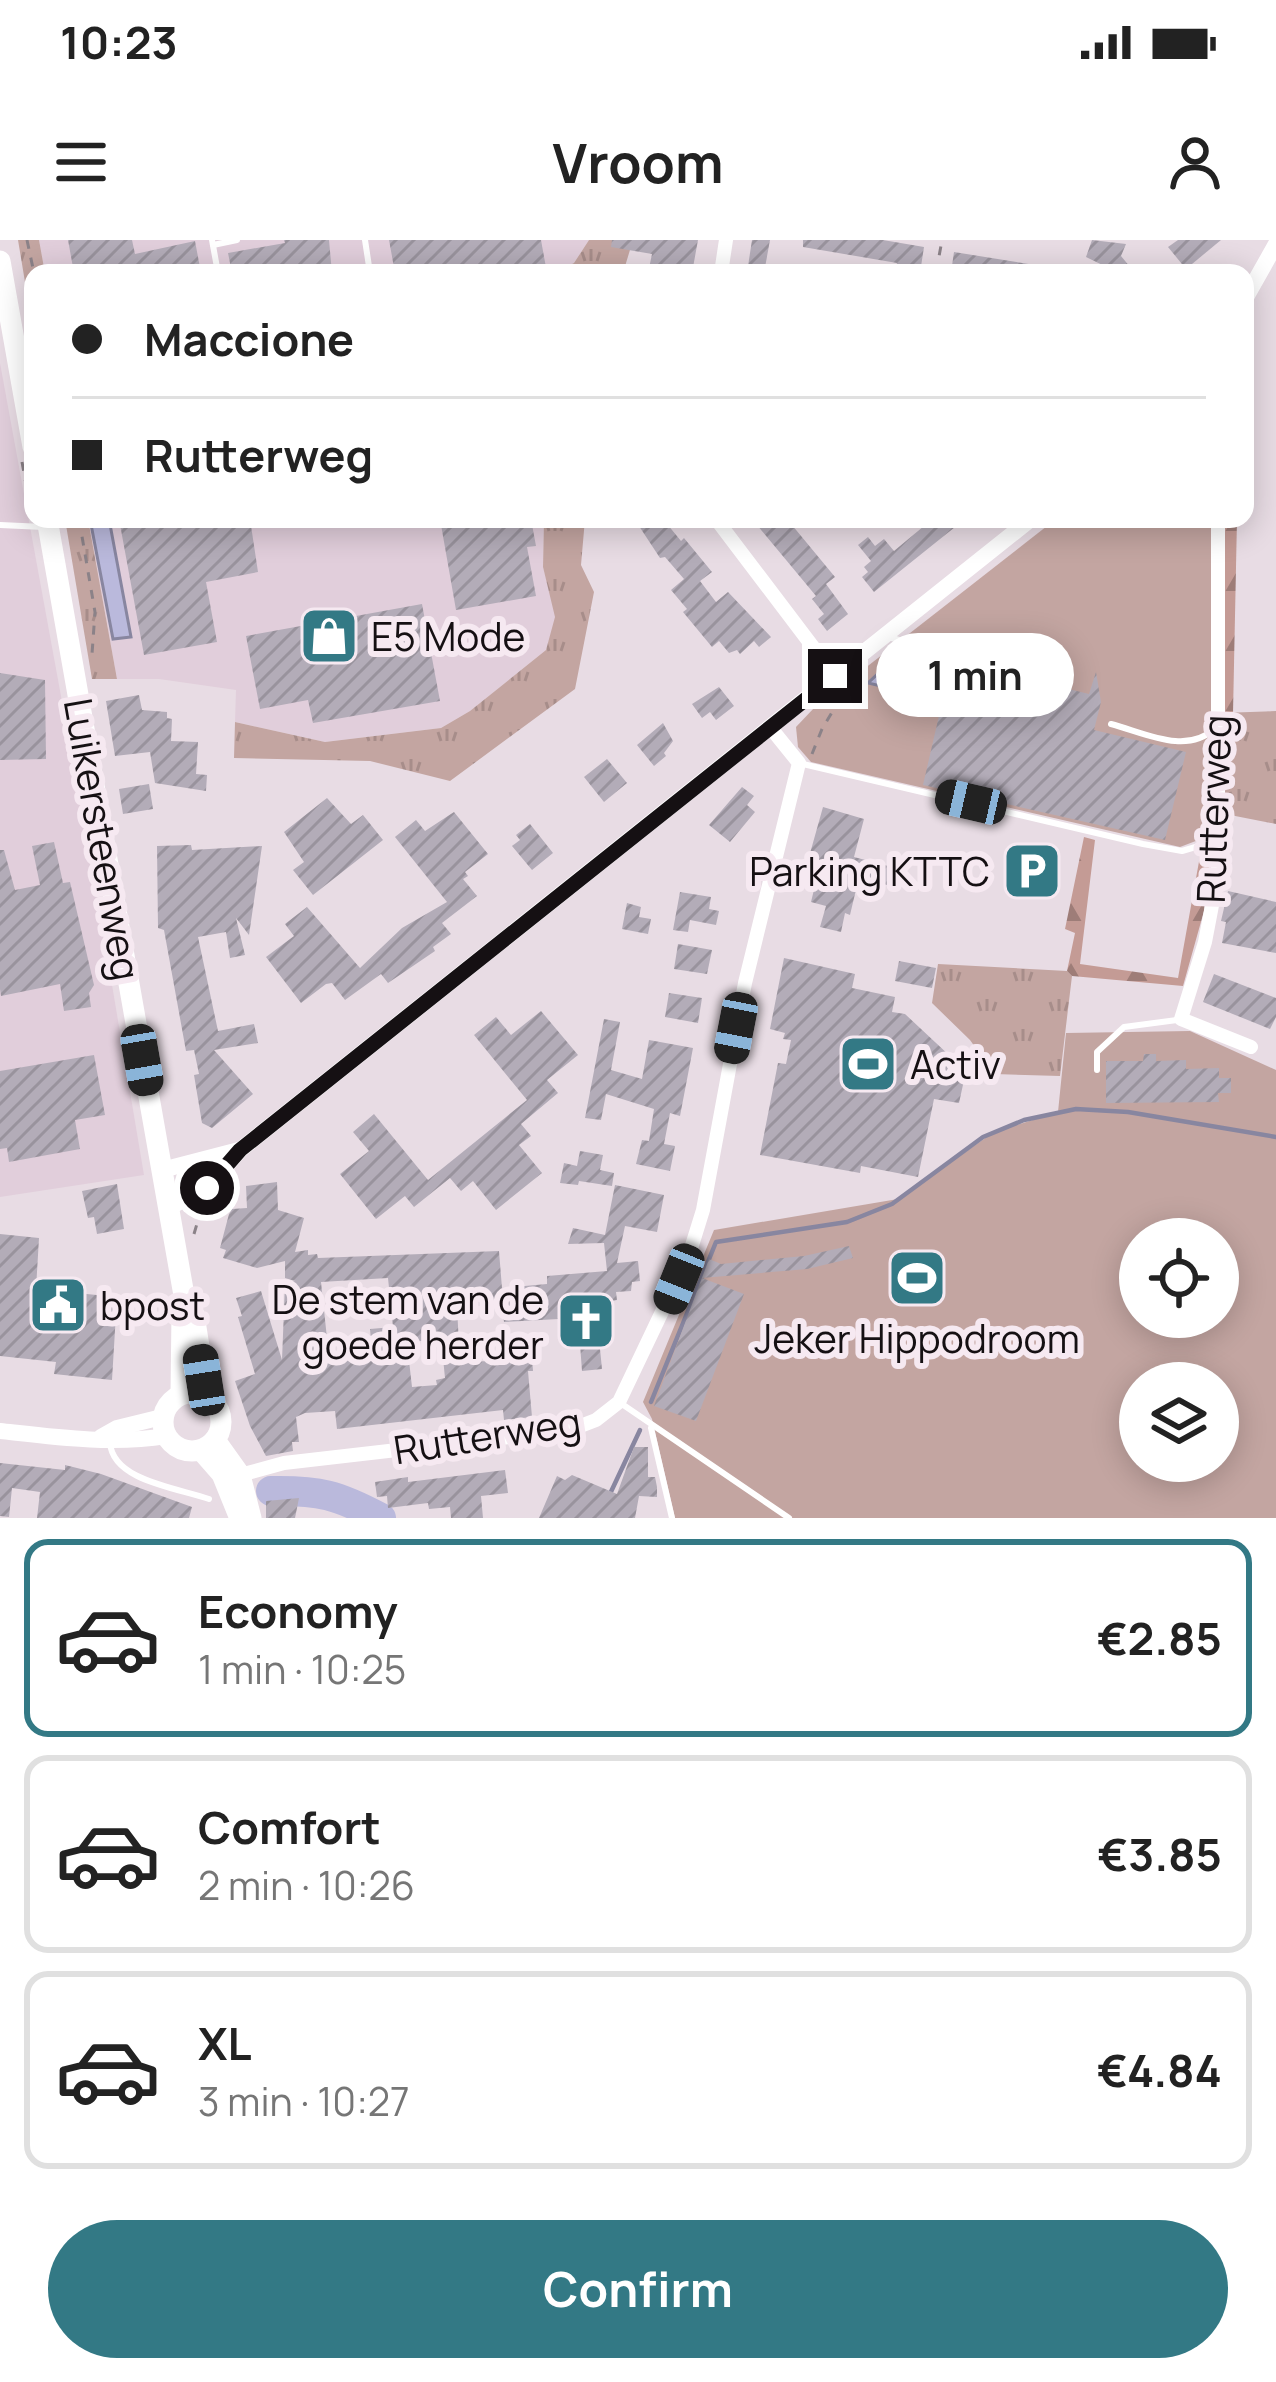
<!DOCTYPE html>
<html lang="en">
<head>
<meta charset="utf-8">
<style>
	:root { --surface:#fff; --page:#f2f2f2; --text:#222; --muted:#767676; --line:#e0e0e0; --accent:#337985 }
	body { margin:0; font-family:Manrope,sans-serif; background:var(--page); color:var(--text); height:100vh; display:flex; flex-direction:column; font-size:45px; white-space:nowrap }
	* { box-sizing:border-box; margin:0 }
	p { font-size:39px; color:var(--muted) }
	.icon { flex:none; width:66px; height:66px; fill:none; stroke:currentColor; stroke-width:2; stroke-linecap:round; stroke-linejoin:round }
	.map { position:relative; height:1278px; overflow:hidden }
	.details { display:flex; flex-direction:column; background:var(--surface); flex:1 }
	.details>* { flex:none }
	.hud { position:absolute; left:24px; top:24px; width:1230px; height:264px; border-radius:24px; box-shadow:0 6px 30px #0003; display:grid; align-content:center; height:264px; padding:0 48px; background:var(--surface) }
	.controls { position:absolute; left:1119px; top:978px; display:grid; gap:24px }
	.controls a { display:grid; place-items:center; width:120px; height:120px; border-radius:50%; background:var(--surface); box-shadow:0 6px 30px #0003; font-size:60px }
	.end { position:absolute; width:54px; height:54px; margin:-27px; border:15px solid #151013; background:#fff; box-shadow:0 0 0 6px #fff }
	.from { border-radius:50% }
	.bubble { position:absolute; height:84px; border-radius:42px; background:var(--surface); box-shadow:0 6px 30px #0003; font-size:39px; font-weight:700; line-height:84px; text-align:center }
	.car { position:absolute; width:36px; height:72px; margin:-36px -18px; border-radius:15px; box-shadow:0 0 9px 3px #0007; background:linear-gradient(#222 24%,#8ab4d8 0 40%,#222 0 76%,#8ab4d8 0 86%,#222 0) }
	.hud b { display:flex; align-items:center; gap:42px; height:114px; font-size:45px }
	.hud b+b { border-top:3px solid var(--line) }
	.hud i { width:30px; height:30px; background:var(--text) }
	ul { padding:21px 0 0; list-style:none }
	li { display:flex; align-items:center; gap:36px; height:198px; margin:0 24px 18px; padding:0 24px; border:6px solid var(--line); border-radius:24px }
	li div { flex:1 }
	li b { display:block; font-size:45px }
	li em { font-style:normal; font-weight:700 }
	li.current { border-color:var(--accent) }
	li>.icon { width:108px; height:108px; stroke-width:1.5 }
	.cta { display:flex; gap:24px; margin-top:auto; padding:24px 48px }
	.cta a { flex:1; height:138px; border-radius:72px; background:var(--accent); color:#fff; font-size:48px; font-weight:700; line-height:138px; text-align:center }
	.status { display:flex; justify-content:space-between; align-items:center; height:84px; padding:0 60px; background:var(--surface); direction:ltr }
	.status svg { height:33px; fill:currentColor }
	header { display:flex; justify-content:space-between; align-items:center; height:156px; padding:0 48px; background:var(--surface); font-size:54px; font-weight:700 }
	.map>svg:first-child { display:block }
</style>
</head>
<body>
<div class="status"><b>10:23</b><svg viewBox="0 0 49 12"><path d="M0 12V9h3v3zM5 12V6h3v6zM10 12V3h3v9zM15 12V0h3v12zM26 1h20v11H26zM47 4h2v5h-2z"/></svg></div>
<header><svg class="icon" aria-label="menu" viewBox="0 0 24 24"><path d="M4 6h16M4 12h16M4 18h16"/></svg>Vroom<svg class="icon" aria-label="person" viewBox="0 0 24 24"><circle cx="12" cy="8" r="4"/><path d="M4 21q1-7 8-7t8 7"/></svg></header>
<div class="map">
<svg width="1276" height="1278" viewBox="0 0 1276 1278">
	<defs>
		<pattern id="grass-tufts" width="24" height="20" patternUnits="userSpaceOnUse" patternTransform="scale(3)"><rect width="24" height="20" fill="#c3a5a1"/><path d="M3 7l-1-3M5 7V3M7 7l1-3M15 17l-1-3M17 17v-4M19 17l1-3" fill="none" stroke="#a78d8a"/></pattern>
		<pattern id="forest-firs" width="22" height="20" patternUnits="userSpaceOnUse" patternTransform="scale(3)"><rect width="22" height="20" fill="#c49b95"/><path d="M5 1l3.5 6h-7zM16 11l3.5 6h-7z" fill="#9e7d78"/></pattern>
		<pattern id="building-hatch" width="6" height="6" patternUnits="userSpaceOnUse" patternTransform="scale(3)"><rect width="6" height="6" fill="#b3acb8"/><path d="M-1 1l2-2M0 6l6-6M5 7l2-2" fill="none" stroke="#99939d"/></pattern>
	</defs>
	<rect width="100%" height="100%" fill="#e8dce4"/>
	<g fill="#e1cedb">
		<polygon points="39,0 589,0 574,23 554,33 45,33"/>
		<polygon points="0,123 91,620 144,935 0,957"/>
		<polygon points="88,279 544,279 543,327 556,377 546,410 470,471 441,488 325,502 235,482 236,450 159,439 117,439"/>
	</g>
	<g fill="url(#grass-tufts)">
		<polygon points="18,0 39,0 45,33 33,33 33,90"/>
		<polygon points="589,0 633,0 623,33 554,33 574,23"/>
		<polygon points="65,279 88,279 117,439 92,439"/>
		<polygon points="544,279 585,279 581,325 594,352 575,449 450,541 370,521 234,518 235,482 325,502 441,488 470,471 546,410 555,377 543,327"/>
		<polygon points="1276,471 1276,584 1225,574 1221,473"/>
		<polygon points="938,724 1067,731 1072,736 1060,836 994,834 970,800 932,763"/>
	</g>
	<g fill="url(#forest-firs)">
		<polygon points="1221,279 1237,279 1233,473 1221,473"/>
		<polygon points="1084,597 1095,600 1080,724 1178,738 1200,616 1210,616 1204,671 1183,746 1072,736 1067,731 1075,693 1065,689"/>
	</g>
	<g fill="#c3a5a1" fill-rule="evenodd">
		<polygon points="1056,279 1212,279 1214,579 1201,599 1180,607 811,522 798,507 796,487 814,468"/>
		<path d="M1190,791L1276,830V1278H675L652,1179L643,1162L714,990L898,959L994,892L1058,872L1066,793ZM1140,999H1218V1077H1140ZM1140,1143H1218V1221H1140Z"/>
	</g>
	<g fill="#bab9dc" stroke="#8886a0" stroke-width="3">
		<polygon points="90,279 109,279 131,397 113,399"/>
		<polygon points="896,417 937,427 931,458 868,443"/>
	</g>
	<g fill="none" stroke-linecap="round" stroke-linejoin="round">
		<g stroke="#8886a0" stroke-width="4.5">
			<polyline points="651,1162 716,1002 847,982 892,964 983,897 1024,880 1076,869 1128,872 1276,897"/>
			<polyline points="609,1256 640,1190"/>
		</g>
		<path stroke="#bab9dc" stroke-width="30" d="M271,1251C319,1250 338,1255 381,1278"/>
	</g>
	<g fill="url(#building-hatch)" fill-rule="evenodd">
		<polygon points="68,0 132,0 135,14 195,1 201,33 74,33"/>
		<polygon points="284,0 329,0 332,33 232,33 228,13 285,3"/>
		<polygon points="389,0 541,0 547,33 395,33"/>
		<polygon points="612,0 698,0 692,33 648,33 652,14 611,7"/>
		<polygon points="752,0 770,0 764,33 747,33"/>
		<polygon points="803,0 883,0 924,7 920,33 913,33 895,30 897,23 803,7"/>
		<polygon points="1092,0 1126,4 1121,16 1135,33 1119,33 1086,17"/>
		<polygon points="1178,0 1221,0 1186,29 1168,7"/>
		<polygon points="954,12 1041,26 1041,33 951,33"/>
		<polygon points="119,279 250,279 258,332 206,342 217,402 144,415"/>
		<polygon points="440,279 531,279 536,306 527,307 536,356 456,370"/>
		<polygon points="648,279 663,279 681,301 684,298 712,332 700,341 716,362 728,352 771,397 759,407 754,401 740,414 737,410 729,413 719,401 712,407 683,372 687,369 671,350 684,339 665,317 660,318 639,286"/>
		<polygon points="752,279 787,279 835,337 826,344 848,374 827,391 818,379 824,374 812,359 816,356"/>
		<polygon points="918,279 965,279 874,352 862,337 868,332 864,327 871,321 858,305 868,297 875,306 884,299 894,311 924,286"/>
		<polygon points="422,364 440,461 313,483 308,460 260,469 246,396"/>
		<polygon points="1096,432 1101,462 1094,490 1186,512 1165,600 923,545 944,454 1032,475 1039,445 1044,443 1089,454"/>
		<polygon points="0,433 45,440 46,519 0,520"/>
		<polygon points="719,447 734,466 716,480 710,472 702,478 692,464"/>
		<polygon points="139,455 142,470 167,472 167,478 172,479 171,501 198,502 196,534 207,535 206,551 155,543 150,512 115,516 106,461"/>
		<polygon points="663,483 673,501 664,513 666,516 654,526 637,505"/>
		<polygon points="607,519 627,543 604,562 584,537"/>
		<polygon points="149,544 153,569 123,574 119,549"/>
		<polygon points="742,547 754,556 747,565 755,572 730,602 709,585"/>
		<polygon points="327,558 351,584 363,575 383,600 313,655 293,630 304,622 284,592"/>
		<polygon points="823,567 864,579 854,617 892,627 887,645 859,637 850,675 845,673 841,692 820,687 826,666 811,662 821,621 809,617"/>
		<polygon points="454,572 488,614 465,632 468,636 463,639 477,656 442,683 451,694 433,707 435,711 388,743 381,734 345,760 332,743 326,744 301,763 266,717 294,696 285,684 307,667 360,728 402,688 447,662 395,597 416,580 425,591"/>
		<polygon points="530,584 553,613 532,630 512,606 520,600 516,595"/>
		<polygon points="54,602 63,643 70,642 94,745 89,753 91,767 64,771 60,744 1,756 0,749 0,610 4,610 15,650 40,645 32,606"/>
		<polygon points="191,605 192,610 262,606 249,695 236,678 245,715 230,718 226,692 198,697 218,791 254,784 258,803 214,810 253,854 212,888 202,883 194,835 199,834 194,810 186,811 164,690 158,688 157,606"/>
		<polygon points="1228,651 1276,662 1276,713 1222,703 1226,682 1221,681"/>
		<polygon points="680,652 711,657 709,669 719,671 716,685 690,680 688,692 673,690"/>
		<polygon points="627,663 641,667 639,677 651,679 648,694 622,689"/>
		<polygon points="678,704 712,710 707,734 674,729"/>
		<polygon points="784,718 855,734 852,748 895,757 892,772 905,774 966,831 959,863 934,859 918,937 861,926 860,933 760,915 778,823 786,824 791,800 783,799 785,793 770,789"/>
		<polygon points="899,721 936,728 932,748 895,741"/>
		<polygon points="1214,734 1276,758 1276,777 1270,789 1203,762"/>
		<polygon points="669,753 702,758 698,783 665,777"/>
		<polygon points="541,771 578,815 547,840 558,853 521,884 531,896 519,905 542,933 496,970 473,941 461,951 450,938 414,967 405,956 376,979 340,934 369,911 353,892 374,874 428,940 527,860 474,795 496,777 511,795"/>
		<polygon points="604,779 620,782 611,830 642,839 649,800 693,808 680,876 670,873 664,904 675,906 670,931 636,924 642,900 649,901 654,869 606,854 601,880 585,878"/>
		<polygon points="1144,814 1156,814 1156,821 1186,820 1186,829 1219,828 1219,838 1231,838 1231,853 1218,853 1219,862 1106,863 1106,821 1143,821"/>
		<polygon points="94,815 105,875 75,880 80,909 9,922 7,908 0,909 0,831"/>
		<polygon points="580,911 603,915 600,930 614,933 612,946 579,941 578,945 560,943 564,923 577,926"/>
		<path d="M277,942L278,970L304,978L295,1012L308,1010V1015L317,1014L318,1018L499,1011L502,1048L547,1044V1036L607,1031L604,1003L568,1004L573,988L605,995L615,945L664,955L657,992L625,986L617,1023L638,1021L640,1041L632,1042L631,1051L616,1052L617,1060L611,1061L613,1088L598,1089L602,1129L582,1131L579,1091L561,1092L559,1079L504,1082L502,1065L457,1067L460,1124L503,1119V1111L525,1110V1118H532L533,1131H528L532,1177L504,1180L503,1170L337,1189L335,1171L305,1173L296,1177L299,1202H292L293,1211L266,1216L250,1186L235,1141L255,1134L238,1077L242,1076L236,1058L261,1051L282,1120L285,1044L295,1041L285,1038V1021L257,1028L223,1018L226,1010L220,1008L229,974L232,969L247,968L246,946ZM388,1038L393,1087L370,1089L372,1112L329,1117L321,1042ZM441,1098L445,1138L436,1140L437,1145L412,1147L407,1103Z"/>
		<polygon points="117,944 124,989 97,994 94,977 88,978 82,951"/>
		<polygon points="0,994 39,998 36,1049 117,1057 112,1140 54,1134 56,1122 0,1116"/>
		<polygon points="849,1006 853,1018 807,1029 702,1038 744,1054 696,1181 654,1166 709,1019 721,1024 804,1016"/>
		<polygon points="634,1207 648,1207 648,1237 655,1237 657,1247 657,1257 639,1256 635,1278 539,1278 557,1236 565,1240 572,1235 617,1254"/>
		<polygon points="0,1223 65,1230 65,1225 101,1234 192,1267 189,1278 37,1278 40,1252 12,1248 9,1277 0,1276"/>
		<polygon points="505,1230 508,1253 481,1256 483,1278 451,1278 450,1267 429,1269 428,1263 388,1268 387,1256 377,1257 375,1242 408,1237 408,1242"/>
		<polygon points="299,1258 295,1278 266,1278 266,1261"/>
	</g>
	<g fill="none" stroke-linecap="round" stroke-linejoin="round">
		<g stroke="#8b8288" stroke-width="3" stroke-dasharray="9 9" stroke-linecap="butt">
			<polyline points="27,0 34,33"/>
			<polyline points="936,33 942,0"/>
			<polyline points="22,222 30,266"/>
			<polyline points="79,279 95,372 92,414"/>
			<polyline points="812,514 822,489 846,449"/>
			<polyline points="194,994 201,970"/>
		</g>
		<g stroke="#fff" stroke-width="6">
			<polyline points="212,0 218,33"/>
			<polyline points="365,0 370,33"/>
			<polyline points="213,5 237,0"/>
			<polyline points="0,285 44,287"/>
			<polyline points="888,397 1039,438"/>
			<path d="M1111,484C1145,493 1186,515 1214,489"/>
			<polyline points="803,524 1143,604 1182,611 1216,601"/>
			<polyline points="1097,830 1097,812 1124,787 1177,780"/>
			<polyline points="619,1162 789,1278"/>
			<polyline points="651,1188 672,1278"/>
			<path d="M110,1203C113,1241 178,1248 209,1259"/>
		</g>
		<g stroke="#fff" stroke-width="14">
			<polyline points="721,33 726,0"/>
			<polyline points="716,279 835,436"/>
			<polyline points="1218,279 1218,634 1205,702 1181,779 1251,807"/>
			<polyline points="240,1235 284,1223 570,1190 596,1180 619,1162 689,1015 703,970 745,743 799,523 770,487"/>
		</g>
		<g stroke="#fff" stroke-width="16">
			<polyline points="1245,59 1276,4"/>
			<polyline points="162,930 239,910"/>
			<polyline points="168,968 207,948 240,910 1031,279"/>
			<path d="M0,1191C54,1197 112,1205 166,1196"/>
			<polyline points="101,1197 117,1188 162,1177"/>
		</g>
		<g stroke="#fff" stroke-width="21">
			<polyline points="0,21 33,207"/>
			<polyline points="47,279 185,1061 194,1075 207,1157"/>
			<circle cx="192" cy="1182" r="29"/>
			<polyline points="181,1154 182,1073"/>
			<polyline points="215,1200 240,1235 251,1278"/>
			<polyline points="201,1210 222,1234 239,1276"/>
		</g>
	</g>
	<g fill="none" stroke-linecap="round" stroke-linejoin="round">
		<polyline stroke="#151013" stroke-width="15" points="207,948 240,910 835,436"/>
	</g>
	<defs>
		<g id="shop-square" transform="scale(3)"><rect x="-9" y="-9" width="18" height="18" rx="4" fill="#337985" stroke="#f6e9f1"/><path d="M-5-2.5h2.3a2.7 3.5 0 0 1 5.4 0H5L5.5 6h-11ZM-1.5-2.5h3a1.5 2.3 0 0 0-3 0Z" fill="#fff"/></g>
		<g id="parking-square" transform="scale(3)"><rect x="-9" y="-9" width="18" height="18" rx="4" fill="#337985" stroke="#f6e9f1"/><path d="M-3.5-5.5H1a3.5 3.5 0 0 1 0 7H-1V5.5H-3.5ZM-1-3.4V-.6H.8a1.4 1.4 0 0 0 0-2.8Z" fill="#fff"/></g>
		<g id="stadium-square" transform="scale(3)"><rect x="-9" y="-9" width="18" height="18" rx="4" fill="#337985" stroke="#f6e9f1"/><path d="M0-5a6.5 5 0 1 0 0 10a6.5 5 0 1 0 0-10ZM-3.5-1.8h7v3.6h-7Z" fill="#fff"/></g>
		<g id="civic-square" transform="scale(3)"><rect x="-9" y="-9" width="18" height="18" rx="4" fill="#337985" stroke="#f6e9f1"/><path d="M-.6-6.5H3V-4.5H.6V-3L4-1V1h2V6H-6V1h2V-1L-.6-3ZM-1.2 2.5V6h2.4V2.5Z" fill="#fff"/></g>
		<g id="church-square" transform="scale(3)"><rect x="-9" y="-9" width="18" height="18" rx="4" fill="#337985" stroke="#f6e9f1"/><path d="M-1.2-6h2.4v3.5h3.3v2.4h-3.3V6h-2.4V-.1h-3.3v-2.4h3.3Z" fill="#fff"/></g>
	</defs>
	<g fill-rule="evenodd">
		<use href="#shop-square" x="329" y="396"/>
		<use href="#parking-square" x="1032" y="631"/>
		<use href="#stadium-square" x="868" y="824"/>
		<use href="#stadium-square" x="917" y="1038"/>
		<use href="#civic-square" x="58" y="1065"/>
		<use href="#church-square" x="586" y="1081"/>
	</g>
	<g text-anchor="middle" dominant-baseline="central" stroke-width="12" stroke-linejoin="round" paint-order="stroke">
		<g font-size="39" fill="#151013" stroke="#f6e9f1" text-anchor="start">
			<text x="371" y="396">E5 Mode</text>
			<text x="990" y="631" text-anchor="end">Parking KTTC</text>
			<text x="910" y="824">Activ</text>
			<text x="544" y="1059" text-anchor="end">De stem van de<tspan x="544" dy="45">goede herder</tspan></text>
			<text x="100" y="1065">bpost</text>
			<text x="917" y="1098" text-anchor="middle">Jeker Hippodroom</text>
		</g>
		<g font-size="39" fill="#151013" stroke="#f6e9f1">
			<text transform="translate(1213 569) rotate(-88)">Rutterweg</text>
			<text transform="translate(103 599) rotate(80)">Luikersteenweg</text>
			<text transform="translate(487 1195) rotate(-9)">Rutterweg</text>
		</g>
	</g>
</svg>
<div class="controls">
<a><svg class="icon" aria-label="locate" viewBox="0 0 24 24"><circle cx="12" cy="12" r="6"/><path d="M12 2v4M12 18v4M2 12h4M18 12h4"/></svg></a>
<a><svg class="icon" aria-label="layers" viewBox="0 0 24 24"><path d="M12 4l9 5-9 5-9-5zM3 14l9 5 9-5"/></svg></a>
</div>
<i class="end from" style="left:207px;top:948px"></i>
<i class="end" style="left:835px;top:436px"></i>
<div class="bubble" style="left:876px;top:393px;width:198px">1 min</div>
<i class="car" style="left:971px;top:562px;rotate:283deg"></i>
<i class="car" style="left:736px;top:788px;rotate:191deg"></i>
<i class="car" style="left:142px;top:820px;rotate:170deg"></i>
<i class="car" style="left:679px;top:1039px;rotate:202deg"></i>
<i class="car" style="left:204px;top:1140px;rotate:351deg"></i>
<div class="hud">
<b><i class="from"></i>Maccione</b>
<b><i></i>Rutterweg</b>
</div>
</div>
<section class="details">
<ul>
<li class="current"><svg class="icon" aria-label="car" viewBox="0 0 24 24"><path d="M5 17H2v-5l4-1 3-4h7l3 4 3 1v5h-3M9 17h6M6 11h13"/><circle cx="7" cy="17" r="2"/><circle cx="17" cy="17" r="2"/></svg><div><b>Economy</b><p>1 min · 10:25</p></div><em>€2.85</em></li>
<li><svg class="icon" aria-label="car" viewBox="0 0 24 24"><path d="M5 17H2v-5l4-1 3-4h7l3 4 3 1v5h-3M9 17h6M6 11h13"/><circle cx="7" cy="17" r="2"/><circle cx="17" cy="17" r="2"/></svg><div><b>Comfort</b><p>2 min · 10:26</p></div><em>€3.85</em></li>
<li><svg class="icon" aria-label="car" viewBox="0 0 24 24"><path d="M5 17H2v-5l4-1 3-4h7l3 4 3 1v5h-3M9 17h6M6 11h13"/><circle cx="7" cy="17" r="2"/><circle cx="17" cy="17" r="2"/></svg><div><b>XL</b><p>3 min · 10:27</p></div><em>€4.84</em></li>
</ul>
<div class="cta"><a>Confirm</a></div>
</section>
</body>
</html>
